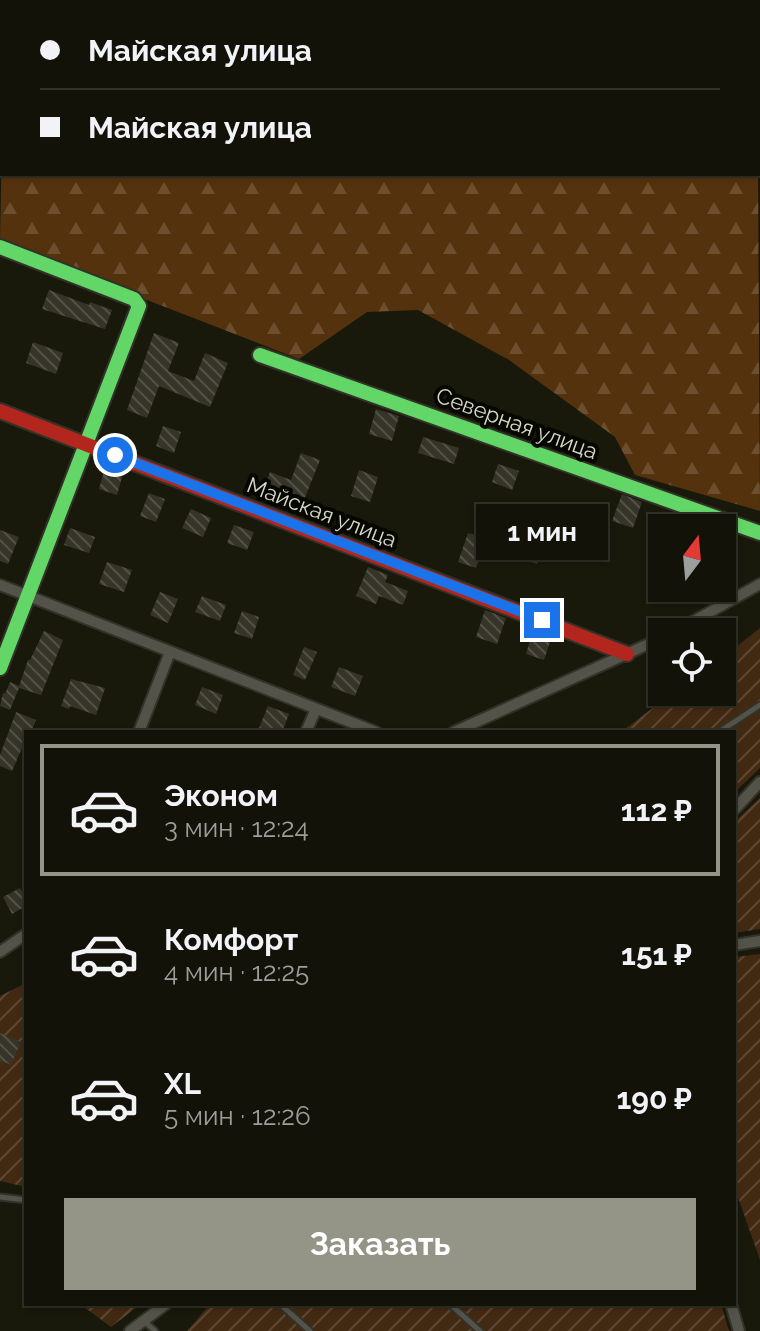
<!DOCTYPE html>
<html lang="ru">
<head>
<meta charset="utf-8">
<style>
	:root { --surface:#121208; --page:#1b1b12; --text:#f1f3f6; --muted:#9c9e9c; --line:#313229; --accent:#949586 }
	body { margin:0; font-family:Raleway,sans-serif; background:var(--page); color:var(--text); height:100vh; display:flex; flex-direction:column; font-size:30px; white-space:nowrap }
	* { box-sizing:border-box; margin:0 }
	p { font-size:26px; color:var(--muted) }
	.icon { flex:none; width:44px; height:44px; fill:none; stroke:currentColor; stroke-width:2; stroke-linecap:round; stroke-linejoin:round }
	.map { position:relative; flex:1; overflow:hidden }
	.panel { position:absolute; left:24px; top:730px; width:712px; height:576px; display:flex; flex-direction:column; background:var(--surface); border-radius:0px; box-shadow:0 2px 6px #0004,0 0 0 2px var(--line) }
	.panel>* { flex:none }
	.guide { position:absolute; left:0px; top:0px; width:760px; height:176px; box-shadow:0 2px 6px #0004,0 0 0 2px var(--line); display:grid; align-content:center; height:176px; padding:0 40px; background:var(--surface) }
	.needle { width:52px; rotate:16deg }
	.controls { position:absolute; left:648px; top:514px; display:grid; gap:16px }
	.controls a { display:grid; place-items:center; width:88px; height:88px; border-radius:0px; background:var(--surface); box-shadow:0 2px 6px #0004,0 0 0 2px var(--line); font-size:40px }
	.end { position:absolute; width:36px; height:36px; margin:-18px; border:10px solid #1a73e8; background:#fff; box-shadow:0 0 0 4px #fff }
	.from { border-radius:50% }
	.bubble { position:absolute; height:56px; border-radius:0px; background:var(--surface); box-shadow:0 2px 6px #0004,0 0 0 2px var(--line); font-size:26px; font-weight:700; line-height:56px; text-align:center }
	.guide b { display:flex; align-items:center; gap:28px; height:76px; font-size:30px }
	.guide b+b { border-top:2px solid var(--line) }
	.guide i { width:20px; height:20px; background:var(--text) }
	ul { padding:14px 0 0; list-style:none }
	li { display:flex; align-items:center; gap:24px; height:132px; margin:0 16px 12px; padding:0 24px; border:4px solid transparent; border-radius:0px }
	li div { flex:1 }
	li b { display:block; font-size:30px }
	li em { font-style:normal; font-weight:700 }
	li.on { border-color:var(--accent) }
	li>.icon { width:72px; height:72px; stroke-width:1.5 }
	.action { display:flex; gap:16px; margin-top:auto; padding:16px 40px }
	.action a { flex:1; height:92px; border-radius:0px; background:var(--accent); color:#fff; font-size:32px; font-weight:700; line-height:92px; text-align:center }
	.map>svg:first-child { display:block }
</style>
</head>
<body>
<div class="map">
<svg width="760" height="1331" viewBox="0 0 760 1331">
	<defs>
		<pattern id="forest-firs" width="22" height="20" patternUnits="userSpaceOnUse" patternTransform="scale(2)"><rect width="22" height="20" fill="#55320e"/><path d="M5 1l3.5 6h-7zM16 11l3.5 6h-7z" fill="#6d4f30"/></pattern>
		<pattern id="garden-furrows" width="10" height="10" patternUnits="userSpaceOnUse" patternTransform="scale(2)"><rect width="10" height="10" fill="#422912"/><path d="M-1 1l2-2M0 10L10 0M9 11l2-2" fill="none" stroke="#5d4733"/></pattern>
		<pattern id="building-back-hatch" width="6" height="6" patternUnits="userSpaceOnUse" patternTransform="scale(2)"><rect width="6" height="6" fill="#363428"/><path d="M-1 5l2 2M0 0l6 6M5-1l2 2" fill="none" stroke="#525146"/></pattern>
	</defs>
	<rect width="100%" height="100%" fill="#18180b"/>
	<g fill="url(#forest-firs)">
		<polygon points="43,0 658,0 660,2 45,2"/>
		<polygon points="2,138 2,174 758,174 758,162 760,511 635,475 615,437 509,360 418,310 367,312 299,359 0,243"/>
	</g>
	<g fill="url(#garden-furrows)">
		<polygon points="760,628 760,768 734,793 734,732 621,732 674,692 722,692 722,658"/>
		<polygon points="760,798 760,929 734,933 734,822"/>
		<polygon points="760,954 760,1260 734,1186 734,957"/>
		<polygon points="26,983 26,1187 0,1181 0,996"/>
		<polygon points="80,1304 141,1304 111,1327"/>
		<polygon points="210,1304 721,1304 729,1331 187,1331"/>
	</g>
	<g fill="url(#building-back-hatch)">
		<polygon points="49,290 89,305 90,302 112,310 105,329 42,309"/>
		<polygon points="154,333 179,343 168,371 194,381 205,353 228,363 210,407 159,386 147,418 127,410"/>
		<polygon points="33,342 63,353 56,374 26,363"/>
		<polygon points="376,409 399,416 392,441 369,434"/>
		<polygon points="163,426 181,432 174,453 156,446"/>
		<polygon points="423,437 459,448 454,464 418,453"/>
		<polygon points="301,453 320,460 302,505 284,498 286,491 266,483 270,472 291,480"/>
		<polygon points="106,464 124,470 117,495 99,489"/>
		<polygon points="498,464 519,471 512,490 492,482"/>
		<polygon points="359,470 378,477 370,502 351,496"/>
		<polygon points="149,493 165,499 156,522 140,516"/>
		<polygon points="622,494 642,502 633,528 612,521"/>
		<polygon points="191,509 211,518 203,537 182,528"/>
		<polygon points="234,525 254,532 247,550 227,543"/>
		<polygon points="522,526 547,534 537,564 512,556"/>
		<polygon points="70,528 95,537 89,553 64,545"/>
		<polygon points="0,530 19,537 8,564 0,561"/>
		<polygon points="468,533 486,538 476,568 458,562"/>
		<polygon points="107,562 132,570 124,592 99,584"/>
		<polygon points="368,567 388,575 385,582 408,591 403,605 379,596 376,604 356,596"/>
		<polygon points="160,592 178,599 168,623 150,615"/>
		<polygon points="202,596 226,605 220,621 195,612"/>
		<polygon points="485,610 506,618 497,644 476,637"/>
		<polygon points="242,611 259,617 252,639 234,633"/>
		<polygon points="44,631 63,640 41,695 19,688 10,710 0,706 3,693 5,694 10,682 19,686 28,660 30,660"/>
		<polygon points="532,634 551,639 544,660 526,654"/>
		<polygon points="304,647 317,652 305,680 293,675"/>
		<polygon points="339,667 363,676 355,696 331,687"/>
		<polygon points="71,679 105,688 96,715 70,706 69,709 61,706"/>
		<polygon points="202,687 223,695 216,714 195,705"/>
		<polygon points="268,706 289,714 282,732 271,732 259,728"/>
		<polygon points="16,712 36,720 31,732 26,732 26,739 12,771 0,766 0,755"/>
		<polygon points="20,888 26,899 26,906 12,914 3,897"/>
		<polygon points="0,1033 21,1042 11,1065 0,1060"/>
	</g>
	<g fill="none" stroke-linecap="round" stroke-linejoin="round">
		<g stroke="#323229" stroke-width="9">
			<g id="lane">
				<polyline points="719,732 760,705"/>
				<polyline points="0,1197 26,1200"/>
				<polyline points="280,1304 310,1331"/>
				<polyline points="450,1304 480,1331"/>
				<polyline points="144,1321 155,1331"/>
			</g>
		</g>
		<g stroke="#323229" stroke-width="14">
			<g id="street">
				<polyline points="0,585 376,732"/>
				<polyline points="674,632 760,584"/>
				<polyline points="139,732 170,652"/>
				<polyline points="306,732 316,709"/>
				<polyline points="454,732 662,638"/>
				<polyline points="734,810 760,782"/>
				<polyline points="734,945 760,941"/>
				<polyline points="0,952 26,934"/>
				<polyline points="731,1304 739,1331"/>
				<polyline points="130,1331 166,1304"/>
			</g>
		</g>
		<g stroke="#323229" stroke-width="18">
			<g id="fast">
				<polyline points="0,247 134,299 139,306 0,668"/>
				<polyline points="260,355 760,533"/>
			</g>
		</g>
		<g stroke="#323229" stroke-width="18">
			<polyline id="jam" points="0,411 627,654"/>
		</g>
		<use href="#lane" stroke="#535349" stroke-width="5"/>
		<use href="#street" stroke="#535349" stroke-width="10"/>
		<use href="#fast" stroke="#63d668" stroke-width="14"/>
		<use href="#jam" stroke="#b3261e" stroke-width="14"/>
	</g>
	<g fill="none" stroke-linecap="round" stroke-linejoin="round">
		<polyline stroke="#1a73e8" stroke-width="10" points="115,455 542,620"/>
	</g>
	<g text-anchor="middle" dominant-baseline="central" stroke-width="8" stroke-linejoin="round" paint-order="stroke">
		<g font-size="22" fill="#d7d8c9" stroke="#070701">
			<text transform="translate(517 423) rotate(20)">Северная улица</text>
			<text transform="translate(322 512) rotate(21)">Майская улица</text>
		</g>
	</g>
</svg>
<div class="controls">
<a><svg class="needle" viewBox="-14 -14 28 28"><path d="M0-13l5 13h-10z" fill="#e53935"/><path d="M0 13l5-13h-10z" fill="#9c9e9c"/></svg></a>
<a><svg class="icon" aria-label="locate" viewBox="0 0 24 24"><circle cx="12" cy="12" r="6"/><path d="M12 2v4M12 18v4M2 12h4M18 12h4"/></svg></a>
</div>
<i class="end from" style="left:115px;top:455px"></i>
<i class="end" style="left:542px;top:620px"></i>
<div class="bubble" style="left:476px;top:504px;width:132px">1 мин</div>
<div class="guide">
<b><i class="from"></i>Майская улица</b>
<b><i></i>Майская улица</b>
</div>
<section class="panel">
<ul>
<li class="on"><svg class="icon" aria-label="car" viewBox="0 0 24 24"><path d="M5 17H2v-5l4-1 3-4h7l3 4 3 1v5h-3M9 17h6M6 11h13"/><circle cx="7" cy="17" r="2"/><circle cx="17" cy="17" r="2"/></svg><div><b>Эконом</b><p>3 мин · 12:24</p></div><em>112 ₽</em></li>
<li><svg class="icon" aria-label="car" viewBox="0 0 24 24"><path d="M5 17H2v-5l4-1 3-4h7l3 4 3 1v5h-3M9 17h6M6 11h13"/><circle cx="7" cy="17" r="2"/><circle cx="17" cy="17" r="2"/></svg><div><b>Комфорт</b><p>4 мин · 12:25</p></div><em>151 ₽</em></li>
<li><svg class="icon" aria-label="car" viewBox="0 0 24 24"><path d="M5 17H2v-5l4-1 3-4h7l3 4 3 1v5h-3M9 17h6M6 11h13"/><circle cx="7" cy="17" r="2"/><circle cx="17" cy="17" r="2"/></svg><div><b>XL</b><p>5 мин · 12:26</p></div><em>190 ₽</em></li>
</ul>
<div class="action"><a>Заказать</a></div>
</section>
</div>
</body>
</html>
